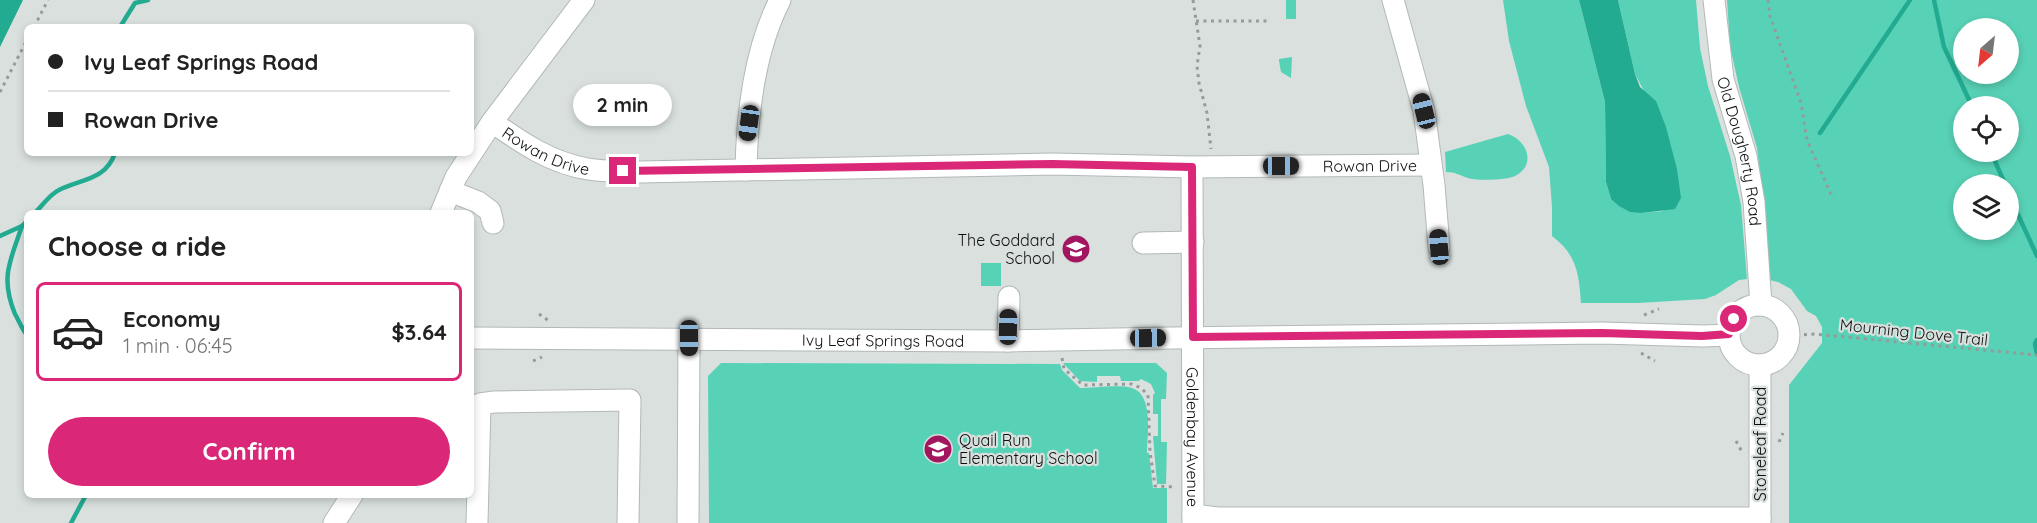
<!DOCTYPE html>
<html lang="en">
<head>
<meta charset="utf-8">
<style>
	:root { --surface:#fff; --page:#f6f6f6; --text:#222; --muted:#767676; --line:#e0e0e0; --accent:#db2777 }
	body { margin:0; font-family:Quicksand,sans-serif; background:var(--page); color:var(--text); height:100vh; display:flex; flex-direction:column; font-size:22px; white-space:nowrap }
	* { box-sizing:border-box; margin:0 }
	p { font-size:20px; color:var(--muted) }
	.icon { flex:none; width:33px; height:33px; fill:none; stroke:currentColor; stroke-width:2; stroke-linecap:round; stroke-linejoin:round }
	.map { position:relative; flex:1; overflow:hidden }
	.details { position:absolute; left:24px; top:210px; width:450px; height:288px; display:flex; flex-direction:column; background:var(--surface); border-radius:9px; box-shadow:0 3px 9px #0003 }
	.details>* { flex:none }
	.guide { position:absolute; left:24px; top:24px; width:450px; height:132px; border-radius:9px; box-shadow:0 3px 9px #0003; display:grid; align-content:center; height:132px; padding:0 24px; background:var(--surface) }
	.needle { width:39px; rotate:208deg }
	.controls { position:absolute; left:1953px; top:18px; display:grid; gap:12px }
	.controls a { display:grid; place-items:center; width:66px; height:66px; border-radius:50%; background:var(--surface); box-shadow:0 3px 9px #0003; font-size:30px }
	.end { position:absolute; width:27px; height:27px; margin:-14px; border:8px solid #db2777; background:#fff; box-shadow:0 0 0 3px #fff }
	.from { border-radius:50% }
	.bubble { position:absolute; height:42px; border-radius:21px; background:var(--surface); box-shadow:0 3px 9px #0003; font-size:20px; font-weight:800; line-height:42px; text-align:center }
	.car { position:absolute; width:18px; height:36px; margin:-18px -9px; border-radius:8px; box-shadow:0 0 4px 2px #0007; background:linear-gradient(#222 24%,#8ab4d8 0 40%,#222 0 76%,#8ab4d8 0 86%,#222 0) }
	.guide b { display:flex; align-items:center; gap:21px; height:57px; font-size:22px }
	.guide b+b { border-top:2px solid var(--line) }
	.guide i { width:15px; height:15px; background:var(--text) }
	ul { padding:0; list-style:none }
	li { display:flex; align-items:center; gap:18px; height:99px; margin:0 12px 9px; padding:0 12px; border:3px solid var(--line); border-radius:9px }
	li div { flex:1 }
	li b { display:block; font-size:22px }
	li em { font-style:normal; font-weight:800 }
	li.selected { border-color:var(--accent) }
	li>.icon { width:54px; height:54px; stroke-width:1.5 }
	h2 { padding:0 24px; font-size:27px; line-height:72px }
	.action { display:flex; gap:12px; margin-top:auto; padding:12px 24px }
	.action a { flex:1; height:69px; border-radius:36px; background:var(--accent); color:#fff; font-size:24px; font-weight:800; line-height:69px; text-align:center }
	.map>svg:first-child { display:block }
</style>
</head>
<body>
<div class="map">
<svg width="2037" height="523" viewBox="0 0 2037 523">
	<rect width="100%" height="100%" fill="#d9e0de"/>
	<g fill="#58d2b6" fill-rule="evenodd">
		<rect x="1286" y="0" width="10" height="19"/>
		<path d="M1503,0H1579L1605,102L1606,182L1611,199L1642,213L1663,211L1644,91L1635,74L1618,0H1696L1700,48L1708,86L1730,156L1741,205L1747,279L1739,280L1716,295L1705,299L1638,303H1581C1579,274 1577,255 1552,236V207L1549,167L1526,106L1509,41Z"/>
		<path d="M1727,0H2037V523H1789V385L1822,343V327L1816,316L1807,311L1791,289L1778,282L1765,279L1763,197L1757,148L1739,87L1730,46ZM1964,28H2008V74H1964ZM1964,106H2008V152H1964ZM1964,184H2008V230H1964Z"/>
		<polygon points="1292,57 1291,78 1281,72 1279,61 1279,59"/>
		<path d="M1508,134C1527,140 1537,165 1515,176C1509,180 1475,181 1468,178C1459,175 1455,172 1446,172L1445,152Z"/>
		<rect x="981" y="263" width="20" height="23"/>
		<path d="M721,363L1060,364L1062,370L1080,388C1092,388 1123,384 1132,388C1154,395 1147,435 1147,453H1149L1153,488H1167V523H709L708,376Z"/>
		<polygon points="1063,363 1156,363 1167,373 1166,399 1161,399 1161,442 1167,442 1166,484 1157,484 1153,436 1158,436 1158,414 1153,414 1153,395 1155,393 1151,384 1141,379 1139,381 1121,381 1120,376 1097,376 1097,382 1080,381"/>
	</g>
	<g fill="#23ab91">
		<polygon points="0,0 23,0 0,47"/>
		<polygon points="1579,0 1618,0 1635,74 1640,87 1656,101 1666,127 1677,169 1681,198 1675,209 1642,213 1630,212 1619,206 1611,199 1606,182 1605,102"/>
	</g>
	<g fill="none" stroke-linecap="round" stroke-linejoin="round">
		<g stroke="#23ab91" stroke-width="4.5">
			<polyline points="1934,0 1944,47 1972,106"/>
			<polyline points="120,27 135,3 148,0"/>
			<polyline points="1820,133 1910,0"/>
			<polyline points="1991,152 2005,184"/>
			<polyline points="2008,193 2037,256"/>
			<path d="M35,213C42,206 50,194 59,190C81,179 106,180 115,153"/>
			<path d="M27,221L22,226C10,261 0,278 15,314C19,321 22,329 27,335"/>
			<polyline points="0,236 22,226"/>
			<polyline points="2037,340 2035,344 2037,354"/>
			<polyline points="71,523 86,495"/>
		</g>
		<g stroke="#b2b9b7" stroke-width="23">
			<g id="minor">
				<polyline points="1393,0 1424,111 1434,185 1439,247"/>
				<path id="s1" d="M1714,0L1723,79L1746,156L1754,202L1761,305"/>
				<path id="s2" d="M492,122C522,143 551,163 588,169C605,172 623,171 640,172L1052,164L1192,167L1430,165"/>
				<path id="s3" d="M1192,167L1193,523"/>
				<path d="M746,170C747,114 754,51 780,0"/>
				<polyline points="450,191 478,202 490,211 493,223"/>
				<polyline points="441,213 456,177 492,122 584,0"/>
				<polyline points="1143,243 1193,242"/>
				<circle cx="1759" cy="335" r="30"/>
				<path id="s4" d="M471,338L1008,341L1172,338L1602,333L1703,336L1729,335"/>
				<polyline points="1008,341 1009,297"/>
				<polyline points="1760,365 1760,523"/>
				<polyline points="1193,515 1218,518 1760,518"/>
				<polyline points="334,523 352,495"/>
				<polyline points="477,523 480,404 494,402 630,400 628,523"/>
				<polyline points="688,523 689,338"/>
			</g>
		</g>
		<g stroke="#959b99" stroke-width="3" stroke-dasharray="3 4.5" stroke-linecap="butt">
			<polyline points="1193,0 1200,46 1197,66 1199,83 1207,113 1211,149"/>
			<polyline points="1768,0 1770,16 1801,103 1807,140 1833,199"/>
			<polyline points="1196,21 1267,21"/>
			<polyline points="34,27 48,0"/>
			<polyline points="0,92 27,40"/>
			<polyline points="539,314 549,321"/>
			<polyline points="1644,315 1659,309"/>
			<polyline points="1789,336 1814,334 2037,355"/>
			<polyline points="1641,353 1655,361"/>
			<polyline points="1062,358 1064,369 1083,385 1132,384 1141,388 1148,395 1150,452 1155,486 1176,487"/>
			<polyline points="533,361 542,357"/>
			<polyline points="1736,441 1742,452"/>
			<polyline points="1779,442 1783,433"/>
		</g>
		<use href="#minor" stroke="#fff" stroke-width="21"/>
	</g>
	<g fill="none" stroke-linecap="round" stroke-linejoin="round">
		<polyline stroke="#db2777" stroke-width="8" points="623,171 1052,164 1192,167 1193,337 1602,333 1702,336 1729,334 1734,319"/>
	</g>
	<defs>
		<g id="school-disc" transform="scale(1.5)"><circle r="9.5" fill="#a1165f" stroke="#d9e0de"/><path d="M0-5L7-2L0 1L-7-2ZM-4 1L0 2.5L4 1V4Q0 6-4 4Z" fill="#fff"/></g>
	</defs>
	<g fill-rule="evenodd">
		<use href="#school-disc" x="1076" y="249"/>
		<use href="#school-disc" x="938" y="449"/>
	</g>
	<g text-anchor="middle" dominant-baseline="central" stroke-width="4.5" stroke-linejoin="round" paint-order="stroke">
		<g font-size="16" fill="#0e1010" stroke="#d9e0de">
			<text stroke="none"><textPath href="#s2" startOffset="62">Rowan Drive</textPath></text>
			<text stroke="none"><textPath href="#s1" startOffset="154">Old Dougherty Road</textPath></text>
			<text stroke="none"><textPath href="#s2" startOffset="890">Rowan Drive</textPath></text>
			<text transform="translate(1914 332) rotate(6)">Mourning Dove Trail</text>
			<text stroke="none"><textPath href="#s4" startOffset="412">Ivy Leaf Springs Road</textPath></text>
			<text stroke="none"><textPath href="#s3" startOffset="270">Goldenbay Avenue</textPath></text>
			<text transform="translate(1760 444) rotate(-90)">Stoneleaf Road</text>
		</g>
		<g font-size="16" fill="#0e1010" stroke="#d9e0de" text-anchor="end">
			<text x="1055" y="240">The Goddard<tspan x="1055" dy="18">School</tspan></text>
			<text x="959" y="440" text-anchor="start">Quail Run<tspan x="959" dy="18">Elementary School</tspan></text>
		</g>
	</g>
</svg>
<div class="controls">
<a><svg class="needle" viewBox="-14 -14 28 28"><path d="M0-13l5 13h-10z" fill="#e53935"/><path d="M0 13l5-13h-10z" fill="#767676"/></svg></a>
<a><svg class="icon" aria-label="locate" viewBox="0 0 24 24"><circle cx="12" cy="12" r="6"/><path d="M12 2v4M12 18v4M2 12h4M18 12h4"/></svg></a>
<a><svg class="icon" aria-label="layers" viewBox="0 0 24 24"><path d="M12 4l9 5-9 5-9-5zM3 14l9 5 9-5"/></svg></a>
</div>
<i class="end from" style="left:1734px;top:319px"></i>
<i class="end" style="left:623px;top:171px"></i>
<div class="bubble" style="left:573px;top:84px;width:99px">2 min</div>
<i class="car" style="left:1424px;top:111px;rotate:346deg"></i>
<i class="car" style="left:749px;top:123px;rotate:188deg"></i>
<i class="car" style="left:1281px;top:166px;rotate:90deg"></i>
<i class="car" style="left:1439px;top:247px;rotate:355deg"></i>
<i class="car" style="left:1008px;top:327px;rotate:1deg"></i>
<i class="car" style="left:689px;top:338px;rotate:180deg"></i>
<i class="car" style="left:1148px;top:338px;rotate:89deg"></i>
<div class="guide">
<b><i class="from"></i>Ivy Leaf Springs Road</b>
<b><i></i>Rowan Drive</b>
</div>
<section class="details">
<h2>Choose a ride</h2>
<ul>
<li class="selected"><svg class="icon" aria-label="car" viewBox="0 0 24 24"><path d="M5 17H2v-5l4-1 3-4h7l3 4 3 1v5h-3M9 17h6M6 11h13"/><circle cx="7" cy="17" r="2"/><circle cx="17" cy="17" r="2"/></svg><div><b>Economy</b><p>1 min · 06:45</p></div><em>$3.64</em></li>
</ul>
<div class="action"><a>Confirm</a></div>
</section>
</div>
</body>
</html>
